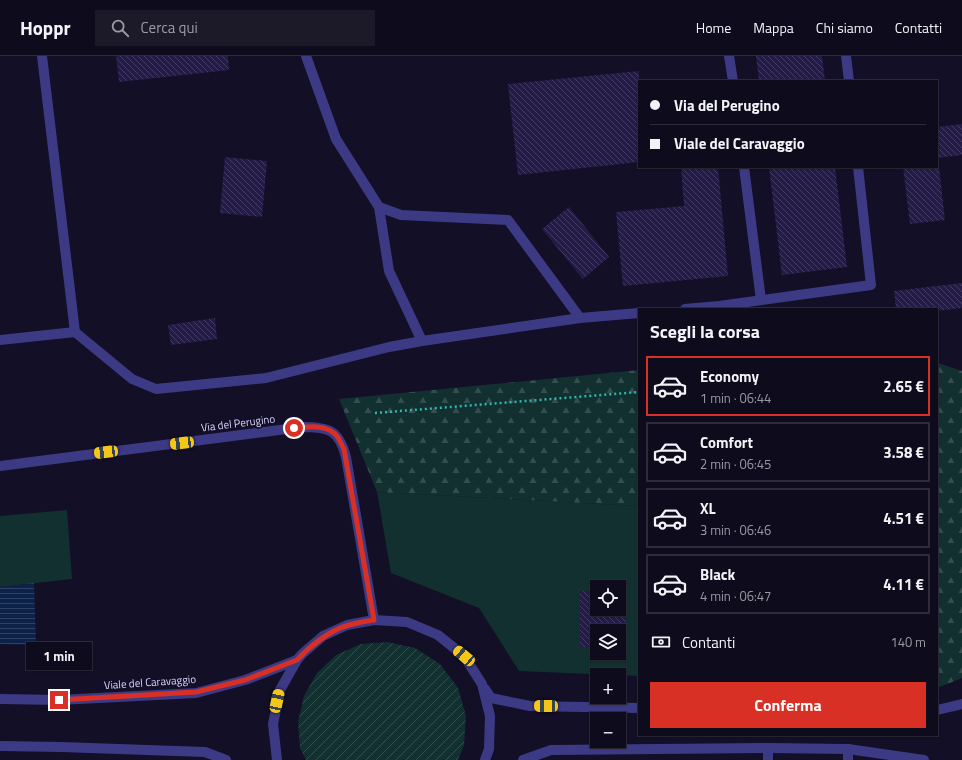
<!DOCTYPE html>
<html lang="it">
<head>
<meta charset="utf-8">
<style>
	:root { --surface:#0e0b1c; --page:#1c1929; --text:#f1f3f6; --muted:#9b9ba3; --line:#2e2b3b; --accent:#d93025 }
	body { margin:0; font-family:"Titillium Web",sans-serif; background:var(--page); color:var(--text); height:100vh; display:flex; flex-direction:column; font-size:15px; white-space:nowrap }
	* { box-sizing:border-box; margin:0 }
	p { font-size:13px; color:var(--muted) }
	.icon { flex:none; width:22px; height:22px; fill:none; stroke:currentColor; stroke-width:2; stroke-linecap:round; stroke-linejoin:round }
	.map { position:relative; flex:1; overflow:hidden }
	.drawer { position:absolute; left:638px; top:252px; width:300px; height:428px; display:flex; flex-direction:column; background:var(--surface); border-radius:0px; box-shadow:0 1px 3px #0004,0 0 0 1px var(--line) }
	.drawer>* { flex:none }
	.hud { position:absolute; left:638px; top:24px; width:300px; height:88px; border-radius:0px; box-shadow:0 1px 3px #0004,0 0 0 1px var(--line); display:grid; align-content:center; height:88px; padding:0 12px; background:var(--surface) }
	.controls { position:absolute; left:590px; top:524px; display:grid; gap:8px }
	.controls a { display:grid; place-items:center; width:36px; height:36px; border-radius:0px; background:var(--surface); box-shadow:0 1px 3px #0004,0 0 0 1px var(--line); font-size:20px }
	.end { position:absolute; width:18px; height:18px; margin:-9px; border:5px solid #d93025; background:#fff; box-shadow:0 0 0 2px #fff }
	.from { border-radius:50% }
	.bubble { position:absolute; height:28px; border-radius:0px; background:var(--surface); box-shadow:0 1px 3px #0004,0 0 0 1px var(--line); font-size:13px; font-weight:700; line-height:28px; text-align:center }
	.car { position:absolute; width:12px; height:24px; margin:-12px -6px; border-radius:5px; box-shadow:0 0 3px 1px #0007; background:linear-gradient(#f5c518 24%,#345 0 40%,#f5c518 0 76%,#345 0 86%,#f5c518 0) }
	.hud b { display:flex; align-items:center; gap:14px; height:38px; font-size:15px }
	.hud b+b { border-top:1px solid var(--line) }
	.hud i { width:10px; height:10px; background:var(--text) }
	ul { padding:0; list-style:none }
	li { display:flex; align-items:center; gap:12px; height:60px; margin:0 8px 6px; padding:0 4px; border:2px solid var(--line); border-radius:0px }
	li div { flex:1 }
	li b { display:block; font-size:15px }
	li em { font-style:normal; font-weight:700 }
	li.on { border-color:var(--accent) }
	li>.icon { width:36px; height:36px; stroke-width:1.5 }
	h2 { padding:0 12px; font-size:18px; line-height:48px }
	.pay { display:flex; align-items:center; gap:10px; height:44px; padding:0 12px; font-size:15px }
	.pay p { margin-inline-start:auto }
	.primary-button { display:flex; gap:8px; margin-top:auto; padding:8px 12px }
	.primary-button a { flex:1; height:46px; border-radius:0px; background:var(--accent); color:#fff; font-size:16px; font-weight:700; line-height:46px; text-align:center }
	header { display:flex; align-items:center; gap:24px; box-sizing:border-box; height:56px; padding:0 20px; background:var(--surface); border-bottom:1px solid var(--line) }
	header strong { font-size:19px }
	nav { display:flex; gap:22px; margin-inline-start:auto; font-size:14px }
	.search { width:280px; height:36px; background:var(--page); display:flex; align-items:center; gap:10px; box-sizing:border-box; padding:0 14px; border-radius:0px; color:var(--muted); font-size:15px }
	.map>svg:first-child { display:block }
</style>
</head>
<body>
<header>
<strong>Hoppr</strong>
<div class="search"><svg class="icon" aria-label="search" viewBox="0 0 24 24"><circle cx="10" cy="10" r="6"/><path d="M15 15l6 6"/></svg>Cerca qui</div>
<nav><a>Home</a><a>Mappa</a><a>Chi siamo</a><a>Contatti</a></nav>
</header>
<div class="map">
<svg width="962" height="704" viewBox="0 0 962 704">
	<defs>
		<pattern id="forest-firs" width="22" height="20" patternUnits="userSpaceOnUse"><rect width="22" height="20" fill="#12302f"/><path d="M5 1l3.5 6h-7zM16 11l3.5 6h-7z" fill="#344d4e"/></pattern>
		<pattern id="garden-furrows" width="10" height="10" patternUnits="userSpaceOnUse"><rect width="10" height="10" fill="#12302f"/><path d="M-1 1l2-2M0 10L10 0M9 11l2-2" fill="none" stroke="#344d4e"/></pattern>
		<pattern id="water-rules" width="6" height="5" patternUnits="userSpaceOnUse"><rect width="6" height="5" fill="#0c2248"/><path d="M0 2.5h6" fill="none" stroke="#2f4163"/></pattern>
		<pattern id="building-back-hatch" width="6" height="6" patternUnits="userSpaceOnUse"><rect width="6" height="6" fill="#241b47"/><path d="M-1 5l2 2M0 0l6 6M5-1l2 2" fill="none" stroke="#433b63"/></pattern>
	</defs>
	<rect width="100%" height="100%" fill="#130f26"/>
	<g fill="#12302f" fill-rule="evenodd">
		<path d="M377,436L639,450V620L519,615L479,552L391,517ZM597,531H619V553H597ZM597,575H619V597H597Z"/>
		<polygon points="67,454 72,523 0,531 0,460"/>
	</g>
	<g fill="url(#forest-firs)">
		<polygon points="937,299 938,307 962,315 962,622 937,632"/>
		<polygon points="639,314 639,450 377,436 339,343"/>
	</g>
	<polygon fill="url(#garden-furrows)" points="387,586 415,592 440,608 458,632 466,660 464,689 458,704 306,704 300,692 298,666 304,640 317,617 336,599 361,588"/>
	<polygon fill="url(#water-rules)" points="34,527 36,589 0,588 0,531"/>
	<g fill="url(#building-back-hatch)">
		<polygon points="116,0 228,0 229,14 119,26"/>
		<polygon points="756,0 822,0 825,25 759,25"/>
		<polygon points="639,15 639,106 518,119 508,28"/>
		<polygon points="962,68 962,99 937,102 937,71"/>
		<polygon points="225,101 267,105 262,161 220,157"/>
		<polygon points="681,111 718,111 728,220 623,230 616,156 684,150"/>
		<polygon points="769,111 835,111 847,211 782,219"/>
		<polygon points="903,111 939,111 945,164 910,168"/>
		<polygon points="569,151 609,201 583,223 542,173"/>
		<polygon points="962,227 962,252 937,255 937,253 896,253 894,235"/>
		<polygon points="215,262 217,283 171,289 168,269"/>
		<polygon points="580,535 597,535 597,553 619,553 619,535 626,536 626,591 619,591 619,575 597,575 597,591 580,591"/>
	</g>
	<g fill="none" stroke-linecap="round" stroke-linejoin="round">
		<polyline stroke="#2fb8b0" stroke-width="2.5" stroke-dasharray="2 3" stroke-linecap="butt" points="375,357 639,336"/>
		<g stroke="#3d3a85" stroke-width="10">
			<polyline points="42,0 75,276 132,323 156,333 266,322 389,291 422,285 580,262 639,257"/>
			<polyline points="306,0 336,83 379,151 389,215 422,285"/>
			<polyline points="729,0 733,25"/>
			<polyline points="846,0 849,25"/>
			<polyline points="744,111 761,244"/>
			<polyline points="379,151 401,159 508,164 580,262"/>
			<polyline points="685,253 719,250 871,229 858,111"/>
			<polyline points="0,284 75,276"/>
			<path d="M0,410L303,371C329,371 339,374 346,401L374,564"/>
			<polyline points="485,633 491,642 530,650 639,652"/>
			<polyline points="0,643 59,644 196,637 245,624 297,604"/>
			<polyline points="937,654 962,648"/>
			<polyline points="0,690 61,691 205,696 226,704"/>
			<polyline points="768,692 768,704"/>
			<polyline points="277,704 273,668 280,634 297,604 302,598 323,580 347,569 374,564 407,566 438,579 464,600 482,628 490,660 489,693 485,704"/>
			<polyline points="523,704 551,694 768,692 848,693 924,704"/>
			<polyline points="848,704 848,693"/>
		</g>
	</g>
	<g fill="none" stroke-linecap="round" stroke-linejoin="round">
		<path stroke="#d93025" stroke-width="5" d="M59,644L196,636L245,624L297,604C310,590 330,574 349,569C357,567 366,565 374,564L344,393C341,388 339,381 334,377C324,368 306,371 294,372"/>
	</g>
	<g text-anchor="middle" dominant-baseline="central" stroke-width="3.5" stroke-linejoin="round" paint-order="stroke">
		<g font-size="11" fill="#d9d4ff" stroke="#130f26">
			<text transform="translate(238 367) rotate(-7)">Via del Perugino</text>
			<text transform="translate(150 626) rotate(-4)">Viale del Caravaggio</text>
		</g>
	</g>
</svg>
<div class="controls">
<a><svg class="icon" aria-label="locate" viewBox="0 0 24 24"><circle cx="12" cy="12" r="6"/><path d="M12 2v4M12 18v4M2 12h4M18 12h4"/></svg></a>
<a><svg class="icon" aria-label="layers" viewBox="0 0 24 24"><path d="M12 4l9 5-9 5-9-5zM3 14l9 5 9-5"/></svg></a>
<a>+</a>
<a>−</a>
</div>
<i class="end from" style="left:294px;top:372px"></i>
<i class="end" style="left:59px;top:644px"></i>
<div class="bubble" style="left:26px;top:586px;width:66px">1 min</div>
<i class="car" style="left:182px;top:387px;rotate:263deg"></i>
<i class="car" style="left:106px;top:396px;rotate:263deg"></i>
<i class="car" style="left:464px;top:600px;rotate:310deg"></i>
<i class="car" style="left:277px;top:645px;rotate:12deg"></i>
<i class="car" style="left:546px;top:650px;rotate:271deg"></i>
<div class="hud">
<b><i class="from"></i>Via del Perugino</b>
<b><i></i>Viale del Caravaggio</b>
</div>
<section class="drawer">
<h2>Scegli la corsa</h2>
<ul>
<li class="on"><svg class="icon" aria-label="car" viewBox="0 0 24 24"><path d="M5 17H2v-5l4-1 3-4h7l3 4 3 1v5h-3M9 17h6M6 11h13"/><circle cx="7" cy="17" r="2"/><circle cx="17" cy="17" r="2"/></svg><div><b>Economy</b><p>1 min · 06:44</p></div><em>2.65 €</em></li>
<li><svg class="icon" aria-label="car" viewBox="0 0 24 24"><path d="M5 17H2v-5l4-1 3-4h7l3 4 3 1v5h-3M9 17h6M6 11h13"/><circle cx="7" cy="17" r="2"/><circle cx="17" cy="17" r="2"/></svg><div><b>Comfort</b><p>2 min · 06:45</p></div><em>3.58 €</em></li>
<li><svg class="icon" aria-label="car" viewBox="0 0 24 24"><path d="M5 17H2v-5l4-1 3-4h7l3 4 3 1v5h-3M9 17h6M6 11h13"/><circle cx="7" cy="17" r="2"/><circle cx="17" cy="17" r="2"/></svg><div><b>XL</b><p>3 min · 06:46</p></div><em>4.51 €</em></li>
<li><svg class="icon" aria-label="car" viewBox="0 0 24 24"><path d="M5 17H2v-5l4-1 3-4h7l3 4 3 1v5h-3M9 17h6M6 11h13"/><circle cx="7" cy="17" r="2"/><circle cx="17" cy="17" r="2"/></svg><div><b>Black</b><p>4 min · 06:47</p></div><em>4.11 €</em></li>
</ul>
<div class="pay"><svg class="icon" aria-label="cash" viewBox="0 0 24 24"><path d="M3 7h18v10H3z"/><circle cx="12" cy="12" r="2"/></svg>Contanti<p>140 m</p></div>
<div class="primary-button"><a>Conferma</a></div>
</section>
</div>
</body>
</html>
